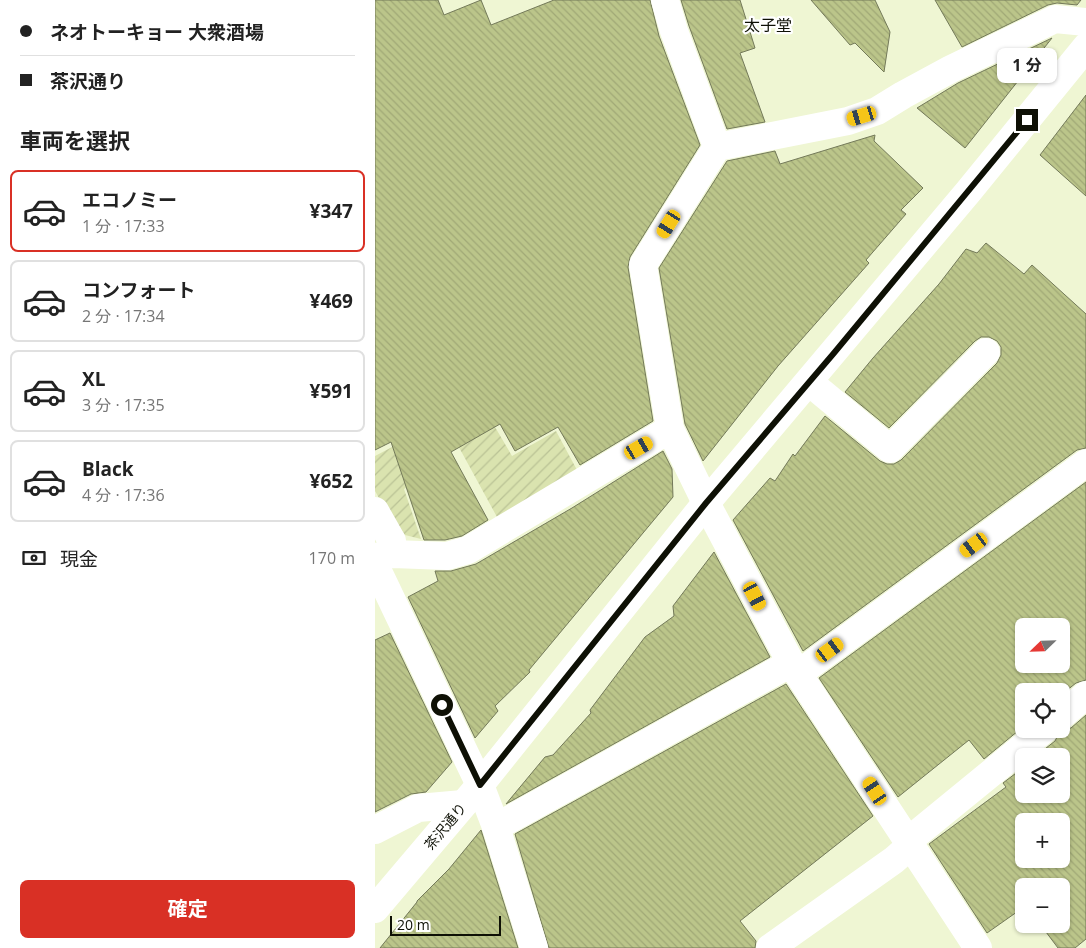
<!DOCTYPE html>
<html lang="ja">
<head>
<meta charset="utf-8">
<style>
	:root { --surface:#fff; --page:#f6f6f6; --text:#222; --muted:#767676; --line:#e0e0e0; --accent:#d93025 }
	body { margin:0; font-family:"Open Sans","Noto Sans JP",sans-serif; background:var(--page); color:var(--text); height:100vh; display:flex; flex-direction:column; font-size:19px; white-space:nowrap }
	* { box-sizing:border-box; margin:0 }
	p { font-size:16px; color:var(--muted) }
	.icon { flex:none; width:28px; height:28px; fill:none; stroke:currentColor; stroke-width:2; stroke-linecap:round; stroke-linejoin:round }
	.map { position:relative; flex:1; overflow:hidden }
	.details { display:flex; flex-direction:column; background:var(--surface); width:375px }
	.details>* { flex:none }
	.hud { display:grid; align-content:center; height:110px; padding:0 20px; background:var(--surface) }
	.needle { width:32px; rotate:247deg }
	.controls { position:absolute; left:640px; top:618px; display:grid; gap:10px }
	.controls a { display:grid; place-items:center; width:55px; height:55px; border-radius:8px; background:var(--surface); box-shadow:0 1px 4px #0004; font-size:25px }
	.scale { position:absolute; left:15px; bottom:12px; width:111px; box-sizing:border-box; padding-left:5px; border:2px solid #0e1005; border-top:0; font-size:14px; line-height:18px; white-space:nowrap; color:#0e1005; -webkit-text-stroke:4px #fff; paint-order:stroke }
	.end { position:absolute; width:22px; height:22px; margin:-11px; border:6px solid #0e1005; background:#fff; box-shadow:0 0 0 2px #fff }
	.from { border-radius:50% }
	.bubble { position:absolute; height:35px; border-radius:8px; background:var(--surface); box-shadow:0 1px 4px #0004; font-size:16px; font-weight:700; line-height:35px; text-align:center }
	.car { position:absolute; width:15px; height:30px; margin:-15px -8px; border-radius:6px; box-shadow:0 0 4px 1px #0007; background:linear-gradient(#f5c518 24%,#345 0 40%,#f5c518 0 76%,#345 0 86%,#f5c518 0) }
	.hud b { display:flex; align-items:center; gap:18px; height:48px; font-size:19px }
	.hud b+b { border-top:1px solid var(--line) }
	.hud i { width:12px; height:12px; background:var(--text) }
	ul { padding:0; list-style:none }
	li { display:flex; align-items:center; gap:15px; height:82px; margin:0 10px 8px; padding:0 10px; border:2px solid var(--line); border-radius:8px }
	li div { flex:1 }
	li b { display:block; font-size:19px }
	li em { font-style:normal; font-weight:700 }
	li.active { border-color:var(--accent) }
	li>.icon { width:45px; height:45px; stroke-width:1.5 }
	h2 { padding:0 20px; font-size:22px; line-height:60px }
	.pay { display:flex; align-items:center; gap:12px; height:55px; padding:0 20px; font-size:19px }
	.pay p { margin-inline-start:auto }
	.button { display:flex; gap:10px; margin-top:auto; padding:10px 20px }
	.button a { flex:1; height:58px; border-radius:8px; background:var(--accent); color:#fff; font-size:20px; font-weight:700; line-height:58px; text-align:center }
	main { display:flex; flex:1; min-height:0 }
	.map>svg:first-child { display:block }
</style>
</head>
<body>
<main>
<section class="details">
<div class="hud">
<b><i class="from"></i>ネオトーキョー 大衆酒場</b>
<b><i></i>茶沢通り</b>
</div>
<h2>車両を選択</h2>
<ul>
<li class="active"><svg class="icon" aria-label="car" viewBox="0 0 24 24"><path d="M5 17H2v-5l4-1 3-4h7l3 4 3 1v5h-3M9 17h6M6 11h13"/><circle cx="7" cy="17" r="2"/><circle cx="17" cy="17" r="2"/></svg><div><b>エコノミー</b><p>1 分 · 17:33</p></div><em>¥347</em></li>
<li><svg class="icon" aria-label="car" viewBox="0 0 24 24"><path d="M5 17H2v-5l4-1 3-4h7l3 4 3 1v5h-3M9 17h6M6 11h13"/><circle cx="7" cy="17" r="2"/><circle cx="17" cy="17" r="2"/></svg><div><b>コンフォート</b><p>2 分 · 17:34</p></div><em>¥469</em></li>
<li><svg class="icon" aria-label="car" viewBox="0 0 24 24"><path d="M5 17H2v-5l4-1 3-4h7l3 4 3 1v5h-3M9 17h6M6 11h13"/><circle cx="7" cy="17" r="2"/><circle cx="17" cy="17" r="2"/></svg><div><b>XL</b><p>3 分 · 17:35</p></div><em>¥591</em></li>
<li><svg class="icon" aria-label="car" viewBox="0 0 24 24"><path d="M5 17H2v-5l4-1 3-4h7l3 4 3 1v5h-3M9 17h6M6 11h13"/><circle cx="7" cy="17" r="2"/><circle cx="17" cy="17" r="2"/></svg><div><b>Black</b><p>4 分 · 17:36</p></div><em>¥652</em></li>
</ul>
<div class="pay"><svg class="icon" aria-label="cash" viewBox="0 0 24 24"><path d="M3 7h18v10H3z"/><circle cx="12" cy="12" r="2"/></svg>現金<p>170 m</p></div>
<div class="button"><a>確定</a></div>
</section>
<div class="map">
<svg width="711" height="948" viewBox="0 0 711 948">
	<defs>
		<pattern id="garden-furrows" width="10" height="10" patternUnits="userSpaceOnUse" patternTransform="scale(1.25)"><rect width="10" height="10" fill="#dae3af"/><path d="M-1 1l2-2M0 10L10 0M9 11l2-2" fill="none" stroke="#bac295"/></pattern>
		<pattern id="building-back-hatch" width="6" height="6" patternUnits="userSpaceOnUse" patternTransform="scale(1.25)"><rect width="6" height="6" fill="#bbc58a"/><path d="M-1 5l2 2M0 0l6 6M5-1l2 2" fill="none" stroke="#a0a876"/></pattern>
	</defs>
	<rect width="100%" height="100%" fill="#eff6d3"/>
	<g fill="url(#garden-furrows)">
		<polygon points="103,398 137,456 181,431 202,470 122,517 68,418"/>
		<polygon points="21,445 40,482 29,489 46,539 30,535 13,514 0,491 0,456"/>
	</g>
	<g fill="url(#building-back-hatch)" stroke="#737959" fill-rule="evenodd">
		<polygon points="0,0 63,0 69,15 106,0 116,25 179,0 275,0 284,36 325,145 255,257 253,267 278,421 205,465 183,427 140,451 125,424 76,452 113,520 87,536 70,540 49,540 16,442 0,450"/>
		<polygon points="306,0 365,0 380,48 365,53 390,122 352,129 314,26"/>
		<polygon points="436,0 500,0 515,32 509,72 480,43 475,45"/>
		<polygon points="560,0 706,0 702,5 682,3 673,5 587,47"/>
		<polygon points="677,38 590,148 542,108 583,83"/>
		<polygon points="711,95 711,196 665,155"/>
		<polygon points="500,135 499,141 548,188 526,210 531,214 491,260 494,263 403,366 328,461 310,424 284,268 352,161 400,151 405,164"/>
		<polygon points="611,243 649,274 657,265 711,314 711,448 702,450 428,651 358,520 395,478 400,481 418,454 420,456 450,416 505,461 512,464 519,464 526,460 622,363 626,355 626,347 622,341 614,337 606,337 600,341 514,428 470,392 498,358 564,284 591,249 602,253"/>
		<polygon points="288,451 297,469 298,497 154,670 155,672 120,706 123,711 100,738 33,597 63,581 60,571 76,571 101,564 197,508"/>
		<path d="M711,482V680L701,683L686,695V691H649V726L609,759L594,740L523,797L444,678ZM649,626H686V664H649Z"/>
		<polygon points="339,552 395,657 131,804 170,757 178,755 216,713 215,710 270,637 299,616 298,606"/>
		<polygon points="15,633 77,762 51,792 36,794 0,812 0,640"/>
		<polygon points="411,684 498,816 365,921 381,941 380,948 174,948 140,834"/>
		<path d="M711,715V939L700,948H683L665,924H686V886H649V907L612,933L554,844L631,787L628,783L649,767V794H686V756H661L680,741L685,731L696,728ZM649,821H686V859H649Z"/>
		<polygon points="106,830 143,948 5,948 42,902 42,901 74,869"/>
	</g>
	<g fill="none" stroke-linecap="round" stroke-linejoin="round">
		<g stroke="#fff" stroke-width="28">
			<polyline points="290,0 299,31 342,147"/>
			<polyline points="434,382 515,449 611,352"/>
			<polyline points="0,511 17,541 18,554"/>
			<polyline points="0,557 18,554 72,556 93,550 295,429"/>
			<polyline points="0,565 105,785 121,827 159,948"/>
			<polyline points="423,674 711,463"/>
			<polyline points="686,716 711,695"/>
			<polyline points="121,827 416,663"/>
			<polyline points="0,830 43,808 88,804"/>
			<polyline points="533,841 670,729"/>
			<polyline points="0,909 105,785 331,503 593,192 711,47"/>
			<polyline points="395,948 519,860 536,845"/>
			<polyline points="603,948 416,663 331,503 295,429 268,265 342,147 473,121 502,111 528,95 576,69 680,19 711,22"/>
		</g>
	</g>
	<g fill="none" stroke-linecap="round" stroke-linejoin="round">
		<polyline stroke="#0e1005" stroke-width="6" points="67,705 105,785 331,503 459,353 652,120"/>
	</g>
	<g text-anchor="middle" dominant-baseline="central" stroke-width="4.5" stroke-linejoin="round" paint-order="stroke">
		<g font-size="14" fill="#0e1005" stroke="#fff">
			<text transform="translate(70 826) rotate(-50)">茶沢通り</text>
		</g>
		<g font-size="16" fill="#0e1005" stroke="#fff">
			<text x="393" y="25">太子堂</text>
		</g>
	</g>
</svg>
<div class="controls">
<a><svg class="needle" viewBox="-14 -14 28 28"><path d="M0-13l5 13h-10z" fill="#e53935"/><path d="M0 13l5-13h-10z" fill="#767676"/></svg></a>
<a><svg class="icon" aria-label="locate" viewBox="0 0 24 24"><circle cx="12" cy="12" r="6"/><path d="M12 2v4M12 18v4M2 12h4M18 12h4"/></svg></a>
<a><svg class="icon" aria-label="layers" viewBox="0 0 24 24"><path d="M12 4l9 5-9 5-9-5zM3 14l9 5 9-5"/></svg></a>
<a>+</a>
<a>−</a>
</div>
<div class="scale">20 m</div>
<i class="end from" style="left:67px;top:705px"></i>
<i class="end" style="left:652px;top:120px"></i>
<div class="bubble" style="left:622px;top:48px;width:60px">1 分</div>
<i class="car" style="left:487px;top:116px;rotate:253deg"></i>
<i class="car" style="left:294px;top:224px;rotate:212deg"></i>
<i class="car" style="left:264px;top:448px;rotate:60deg"></i>
<i class="car" style="left:599px;top:545px;rotate:234deg"></i>
<i class="car" style="left:380px;top:596px;rotate:152deg"></i>
<i class="car" style="left:455px;top:650px;rotate:54deg"></i>
<i class="car" style="left:500px;top:791px;rotate:327deg"></i>
</div>
</main>
</body>
</html>
